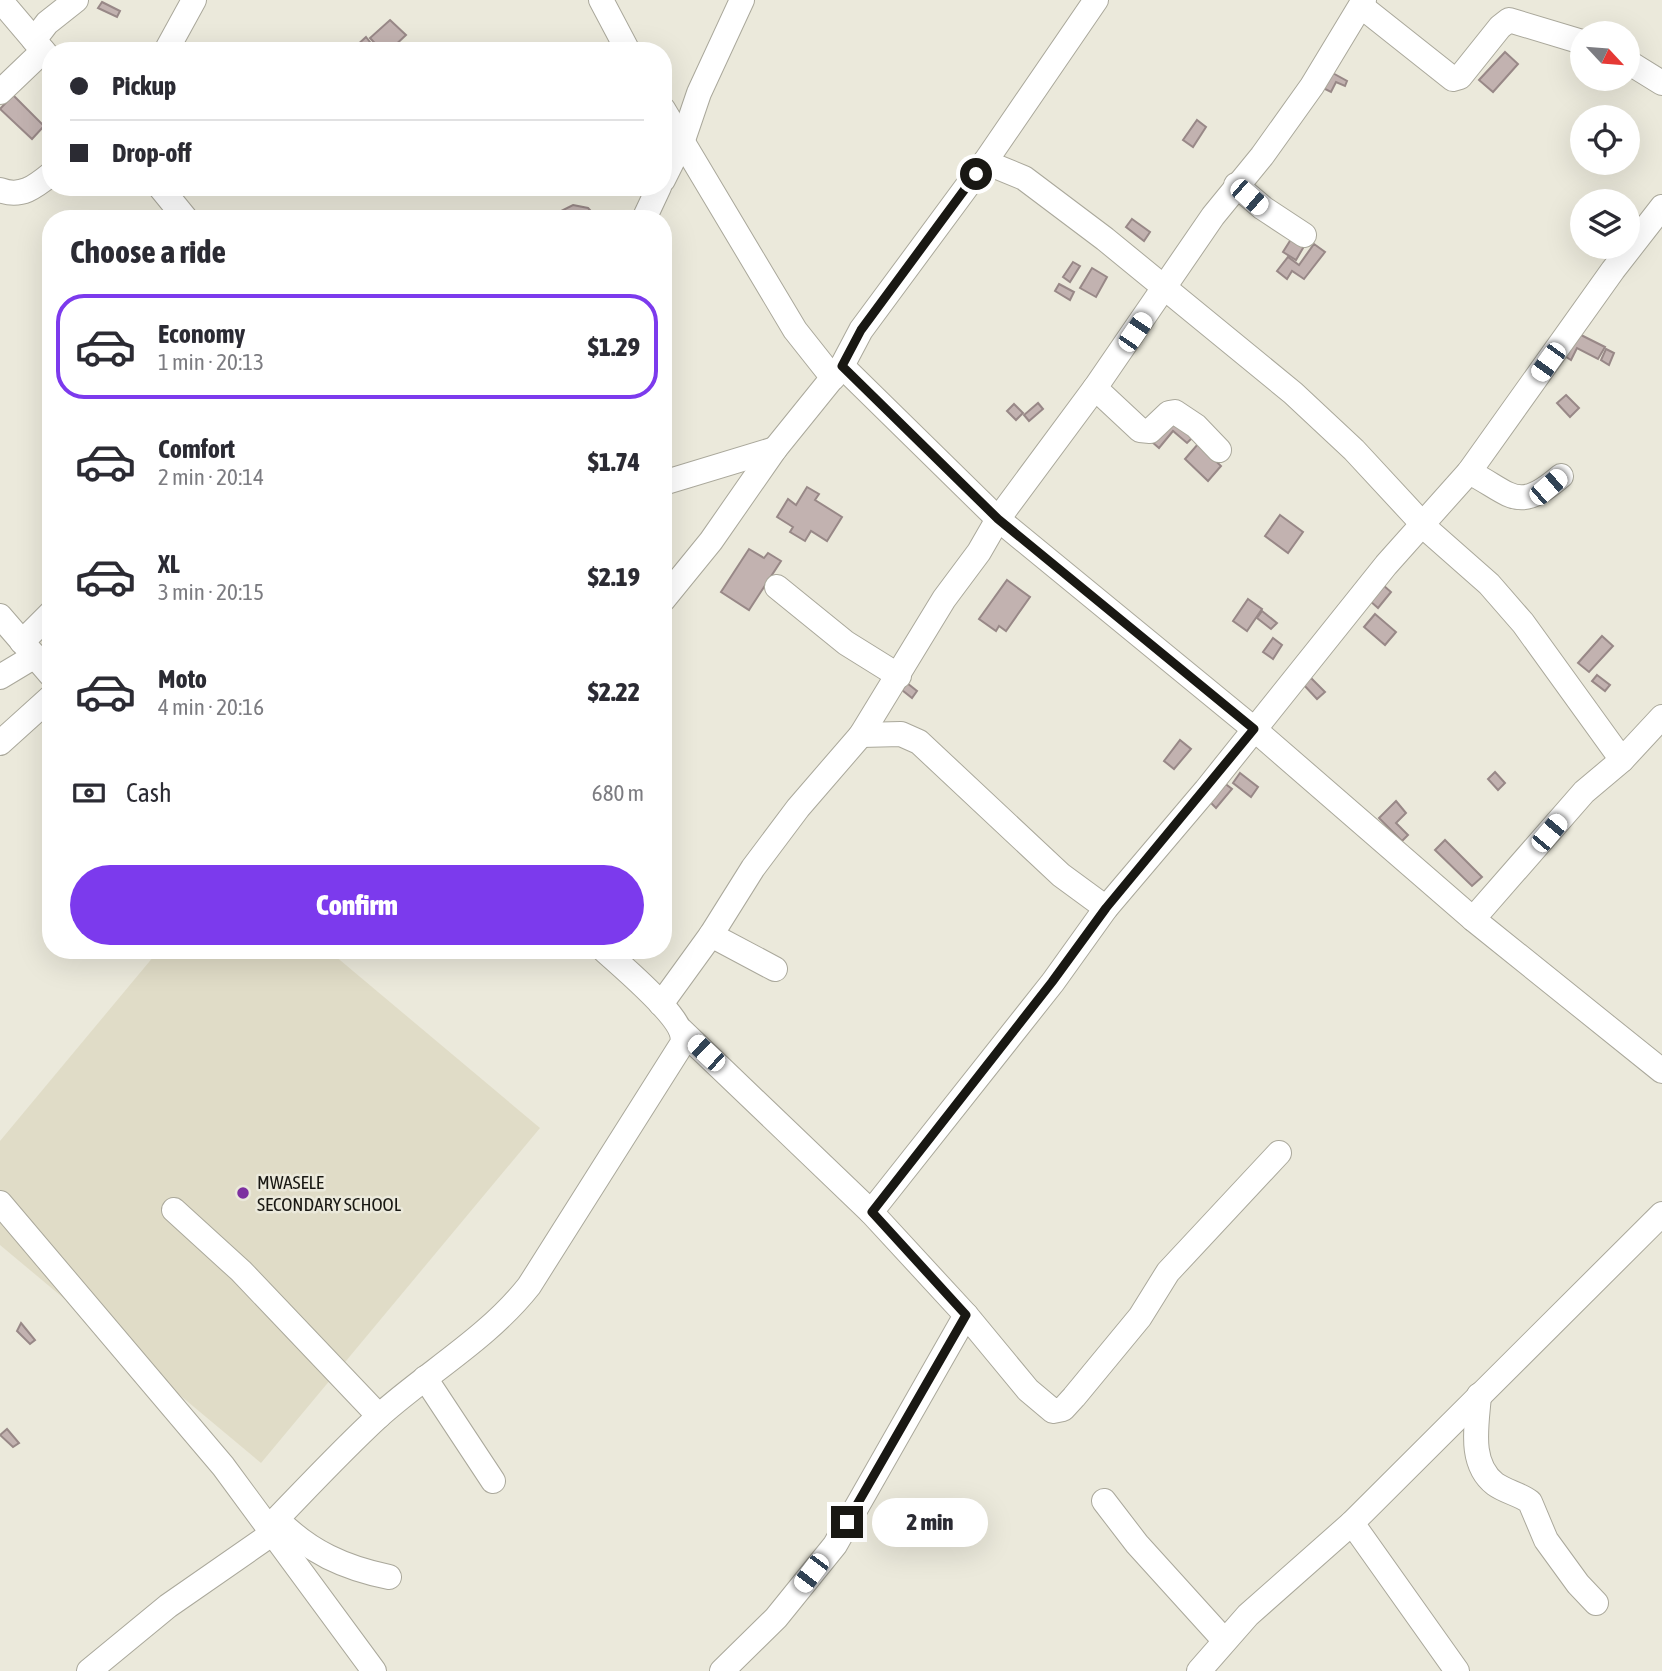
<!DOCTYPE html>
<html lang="en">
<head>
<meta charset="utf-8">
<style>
	:root { --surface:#fff; --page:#f7f7f7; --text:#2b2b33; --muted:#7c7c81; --line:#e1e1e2; --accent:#7c3aed }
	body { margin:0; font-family:"Asap Condensed",sans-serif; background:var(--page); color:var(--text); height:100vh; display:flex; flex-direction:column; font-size:26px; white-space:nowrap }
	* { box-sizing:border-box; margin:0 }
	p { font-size:23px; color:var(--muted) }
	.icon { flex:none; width:38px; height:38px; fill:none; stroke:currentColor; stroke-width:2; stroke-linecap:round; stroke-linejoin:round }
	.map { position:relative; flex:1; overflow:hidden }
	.side { position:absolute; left:42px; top:210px; width:630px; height:749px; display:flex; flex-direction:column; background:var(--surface); border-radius:28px; box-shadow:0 7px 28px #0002 }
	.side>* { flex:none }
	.guide { position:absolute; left:42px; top:42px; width:630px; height:154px; border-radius:28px; box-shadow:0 7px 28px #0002; display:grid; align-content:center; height:154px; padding:0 28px; background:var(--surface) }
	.needle { width:46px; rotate:116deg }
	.fabs { position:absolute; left:1570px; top:21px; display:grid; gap:14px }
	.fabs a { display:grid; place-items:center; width:70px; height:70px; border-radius:50%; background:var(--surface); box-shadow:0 7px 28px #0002; font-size:35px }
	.end { position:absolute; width:32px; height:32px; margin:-16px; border:9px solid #191813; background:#fff; box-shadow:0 0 0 4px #fff }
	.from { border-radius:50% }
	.bubble { position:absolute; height:49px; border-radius:24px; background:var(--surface); box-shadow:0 7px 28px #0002; font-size:23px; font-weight:800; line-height:49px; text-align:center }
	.car { position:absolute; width:21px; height:42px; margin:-21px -10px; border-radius:9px; box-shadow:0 0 5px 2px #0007; background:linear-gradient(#fff 24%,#345 0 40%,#fff 0 76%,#345 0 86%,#fff 0) }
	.guide b { display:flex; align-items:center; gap:24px; height:66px; font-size:26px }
	.guide b+b { border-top:2px solid var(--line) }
	.guide i { width:18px; height:18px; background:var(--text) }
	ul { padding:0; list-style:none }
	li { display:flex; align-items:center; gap:21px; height:105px; margin:0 14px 10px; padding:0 14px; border:4px solid transparent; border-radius:28px }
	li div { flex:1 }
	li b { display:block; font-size:26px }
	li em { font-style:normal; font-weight:800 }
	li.current { border-color:var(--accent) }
	li>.icon { width:63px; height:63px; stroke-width:1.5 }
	h2 { padding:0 28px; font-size:32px; line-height:84px }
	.pay { display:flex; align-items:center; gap:18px; height:77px; padding:0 28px; font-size:26px }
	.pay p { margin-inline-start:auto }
	.button { display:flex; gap:14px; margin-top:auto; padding:14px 28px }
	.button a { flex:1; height:80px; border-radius:42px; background:var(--accent); color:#fff; font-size:28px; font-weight:800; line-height:80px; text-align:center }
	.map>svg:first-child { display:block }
</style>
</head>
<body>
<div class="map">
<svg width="1662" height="1671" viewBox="0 0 1662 1671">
	<rect width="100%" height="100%" fill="#ebe9db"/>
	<polygon fill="#e0dcc7" points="159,950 328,950 540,1128 261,1463 0,1245 0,1141"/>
	<g fill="#c2b2b0" stroke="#988887" stroke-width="2">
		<polygon points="102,2 120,11 117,17 98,8"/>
		<polygon points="390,20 406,35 389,51 382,51 370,38"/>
		<polygon points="366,37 377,51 359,51 355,47"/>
		<polygon points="1505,52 1518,64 1493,92 1479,80"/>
		<polygon points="1329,71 1347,81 1345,86 1336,82 1331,92 1321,87"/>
		<polygon points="13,95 44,126 32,139 0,109"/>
		<polygon points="1197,120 1206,127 1193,147 1183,140"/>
		<polygon points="573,205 588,208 598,219 553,219 559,212"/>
		<polygon points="1132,219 1150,232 1144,241 1126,227"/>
		<polygon points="1293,236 1306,243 1296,260 1283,252"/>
		<polygon points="1314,244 1325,252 1304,279 1292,271 1287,279 1277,271 1288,257 1299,265"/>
		<polygon points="1073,262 1080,266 1070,282 1063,277"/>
		<polygon points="1092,268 1107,277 1096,297 1080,288"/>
		<polygon points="1059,284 1074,292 1070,300 1055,291"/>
		<polygon points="1575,332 1605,347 1598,359 1577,348 1571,360 1563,355"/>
		<polygon points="1606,349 1614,353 1609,365 1601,360"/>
		<polygon points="1566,395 1579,408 1570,417 1557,403"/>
		<polygon points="1038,403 1043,409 1029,421 1024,415"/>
		<polygon points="1014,404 1023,413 1016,420 1007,411"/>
		<polygon points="1172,419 1193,437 1187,443 1173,431 1159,448 1152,442"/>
		<polygon points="1198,444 1221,466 1208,481 1185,459"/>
		<polygon points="807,487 819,494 815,500 842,517 827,541 811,531 805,541 790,532 793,527 777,517 788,499 796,505"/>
		<polygon points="1280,515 1303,532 1288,553 1265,536"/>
		<polygon points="749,549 764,558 768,553 781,561 749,610 721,592"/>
		<polygon points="1007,580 1030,597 1006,631 999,626 996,631 979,619"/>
		<polygon points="1383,585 1391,592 1378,608 1370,601"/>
		<polygon points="1248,599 1262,609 1247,631 1233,621"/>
		<polygon points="1262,611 1277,623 1271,629 1257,618"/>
		<polygon points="1375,614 1396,632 1385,645 1364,627"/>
		<polygon points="1602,636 1613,646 1589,672 1578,663"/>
		<polygon points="1273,638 1282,645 1273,659 1263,652"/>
		<polygon points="1597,675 1610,685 1605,691 1592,681"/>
		<polygon points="1309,676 1325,692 1317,699 1302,683"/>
		<polygon points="907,683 917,691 912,698 902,690"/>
		<polygon points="1180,740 1191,749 1174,769 1164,761"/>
		<polygon points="1495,772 1505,783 1498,790 1488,779"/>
		<polygon points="1240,773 1258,787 1251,797 1233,783"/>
		<polygon points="1223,782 1232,789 1216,808 1208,800"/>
		<polygon points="1396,801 1406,813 1396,823 1408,835 1402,841 1379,818"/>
		<polygon points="1445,840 1482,877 1472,886 1435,850"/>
		<polygon points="21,1323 35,1340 30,1344 17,1331"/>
		<polygon points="7,1429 19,1443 13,1447 0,1435"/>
	</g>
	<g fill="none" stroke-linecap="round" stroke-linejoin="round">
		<g stroke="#aaa89b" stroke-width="26">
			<g id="minor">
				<polyline points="0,0 51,60"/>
				<polyline points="601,0 628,51"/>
				<polyline points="1361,6 1453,79 1460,77 1500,27 1509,20 1582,42"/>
				<polyline points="34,40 47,23 76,0"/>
				<polyline points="166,51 194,0"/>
				<polyline points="1628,62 1662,83"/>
				<polyline points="0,92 43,51"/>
				<polyline points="663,109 795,330 833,378"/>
				<polyline points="985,162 1024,178 1105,239 1293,393 1354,450 1430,532 1489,584 1523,623 1622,760 1662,717"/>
				<polyline points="663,180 683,140 699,93 742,0"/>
				<polyline points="1236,185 1263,208 1304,235"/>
				<polyline points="160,187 186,219"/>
				<path d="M0,190C21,198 35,187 51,174"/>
				<polyline points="644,219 659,187"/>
				<polyline points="842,366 998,519 1254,729 1473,919 1662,1071"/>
				<polyline points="1095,388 1140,430 1150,431 1169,413 1175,412 1196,426 1219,450"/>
				<path d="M1469,472C1512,494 1517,514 1561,476"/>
				<polyline points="663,483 775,449"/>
				<polyline points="777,587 846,643 899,676"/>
				<polyline points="663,600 711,541 775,449 842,366 861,330 985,162 1096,0"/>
				<polyline points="0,616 51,675"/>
				<polyline points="22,642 51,613"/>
				<polyline points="0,677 35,656"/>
				<polyline points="861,735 901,734 919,742 1061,875 1106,908"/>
				<polyline points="0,743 51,697"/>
				<polyline points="1473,919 1584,792 1622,760"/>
				<polyline points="711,935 775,969"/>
				<polyline points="661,1004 711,935 753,868 798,808 861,735 944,599 979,552 998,519 1095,388 1213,216 1262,156 1312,86 1364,0"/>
				<polyline points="681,1030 871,1212 966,1315 1028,1390 1053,1411 1063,1409 1074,1397 1140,1317 1168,1272 1279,1153"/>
				<polyline points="0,1203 223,1466 374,1671"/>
				<polyline points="174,1210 241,1271 379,1416"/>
				<polyline points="871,1212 1053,982 1106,908 1206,790 1386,565 1469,472 1613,270 1662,207"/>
				<polyline points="425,1378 493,1481"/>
				<path d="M1479,1395C1477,1424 1468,1463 1495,1484C1506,1492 1520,1494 1530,1502L1546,1540L1578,1584L1596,1603"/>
				<polyline points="1104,1501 1137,1544 1224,1640"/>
				<path d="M277,1519C309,1552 345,1568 389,1577"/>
				<polyline points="1352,1523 1457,1671"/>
				<path d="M269,1527C305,1490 341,1451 379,1416C428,1372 487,1339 529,1286L682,1044C689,1021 622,967 604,950"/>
				<polyline points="89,1671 168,1606 273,1533"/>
				<polyline points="722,1671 776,1618 835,1545 966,1315"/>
				<polyline points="1199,1671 1248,1615 1352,1523 1662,1214"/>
			</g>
		</g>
		<use href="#minor" stroke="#fff" stroke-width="24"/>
	</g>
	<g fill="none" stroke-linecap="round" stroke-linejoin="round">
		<polyline stroke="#191813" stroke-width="9" points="847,1522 966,1315 872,1212 1052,982 1106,908 1254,729 998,519 842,366 861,330 976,174"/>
	</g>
	<circle fill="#7d30a0" stroke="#ebe9db" stroke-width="2.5" cx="243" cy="1193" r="7"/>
	<g text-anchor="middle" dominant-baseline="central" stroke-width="5" stroke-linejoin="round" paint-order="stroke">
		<g font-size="19" fill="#191813" stroke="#ebe9db" text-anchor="start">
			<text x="257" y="1182">MWASELE<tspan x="257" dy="22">SECONDARY SCHOOL</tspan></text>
		</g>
	</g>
</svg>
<div class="fabs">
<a><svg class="needle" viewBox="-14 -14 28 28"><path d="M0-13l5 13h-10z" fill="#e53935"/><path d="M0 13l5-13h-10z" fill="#7c7c81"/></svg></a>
<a><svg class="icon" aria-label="locate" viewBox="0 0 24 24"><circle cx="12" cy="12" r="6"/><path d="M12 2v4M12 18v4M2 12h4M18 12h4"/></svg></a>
<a><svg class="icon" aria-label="layers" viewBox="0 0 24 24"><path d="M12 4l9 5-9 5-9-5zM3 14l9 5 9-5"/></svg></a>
</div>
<i class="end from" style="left:976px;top:174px"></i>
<i class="end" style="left:847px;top:1522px"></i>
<div class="bubble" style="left:872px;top:1498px;width:116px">2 min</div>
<i class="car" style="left:1249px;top:197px;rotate:131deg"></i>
<i class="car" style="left:1135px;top:332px;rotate:34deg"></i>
<i class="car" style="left:1548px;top:362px;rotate:216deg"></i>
<i class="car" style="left:1548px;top:487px;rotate:49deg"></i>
<i class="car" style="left:1549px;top:833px;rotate:40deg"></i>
<i class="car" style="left:706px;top:1053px;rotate:313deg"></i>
<i class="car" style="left:811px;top:1573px;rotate:217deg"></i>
<div class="guide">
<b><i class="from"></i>Pickup</b>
<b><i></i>Drop-off</b>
</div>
<section class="side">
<h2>Choose a ride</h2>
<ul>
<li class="current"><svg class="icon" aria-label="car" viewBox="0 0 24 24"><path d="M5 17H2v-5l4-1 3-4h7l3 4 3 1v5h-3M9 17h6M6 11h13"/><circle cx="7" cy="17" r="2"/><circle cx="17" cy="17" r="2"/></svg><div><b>Economy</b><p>1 min · 20:13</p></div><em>$1.29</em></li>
<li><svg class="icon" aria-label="car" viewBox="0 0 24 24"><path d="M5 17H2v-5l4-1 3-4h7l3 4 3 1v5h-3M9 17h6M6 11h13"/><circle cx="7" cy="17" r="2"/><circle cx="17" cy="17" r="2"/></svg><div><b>Comfort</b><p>2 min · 20:14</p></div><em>$1.74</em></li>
<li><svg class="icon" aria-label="car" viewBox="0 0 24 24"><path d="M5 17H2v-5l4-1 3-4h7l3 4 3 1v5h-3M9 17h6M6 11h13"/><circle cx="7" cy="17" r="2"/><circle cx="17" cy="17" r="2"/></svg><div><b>XL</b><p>3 min · 20:15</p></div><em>$2.19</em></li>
<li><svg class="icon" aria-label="car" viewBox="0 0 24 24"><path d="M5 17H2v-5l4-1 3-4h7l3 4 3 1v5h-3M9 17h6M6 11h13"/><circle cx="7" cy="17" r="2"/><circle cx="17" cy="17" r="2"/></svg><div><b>Moto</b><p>4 min · 20:16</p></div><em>$2.22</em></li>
</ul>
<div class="pay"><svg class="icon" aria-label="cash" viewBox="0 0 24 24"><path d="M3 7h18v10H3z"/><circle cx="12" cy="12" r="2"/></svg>Cash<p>680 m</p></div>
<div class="button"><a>Confirm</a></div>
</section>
</div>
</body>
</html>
